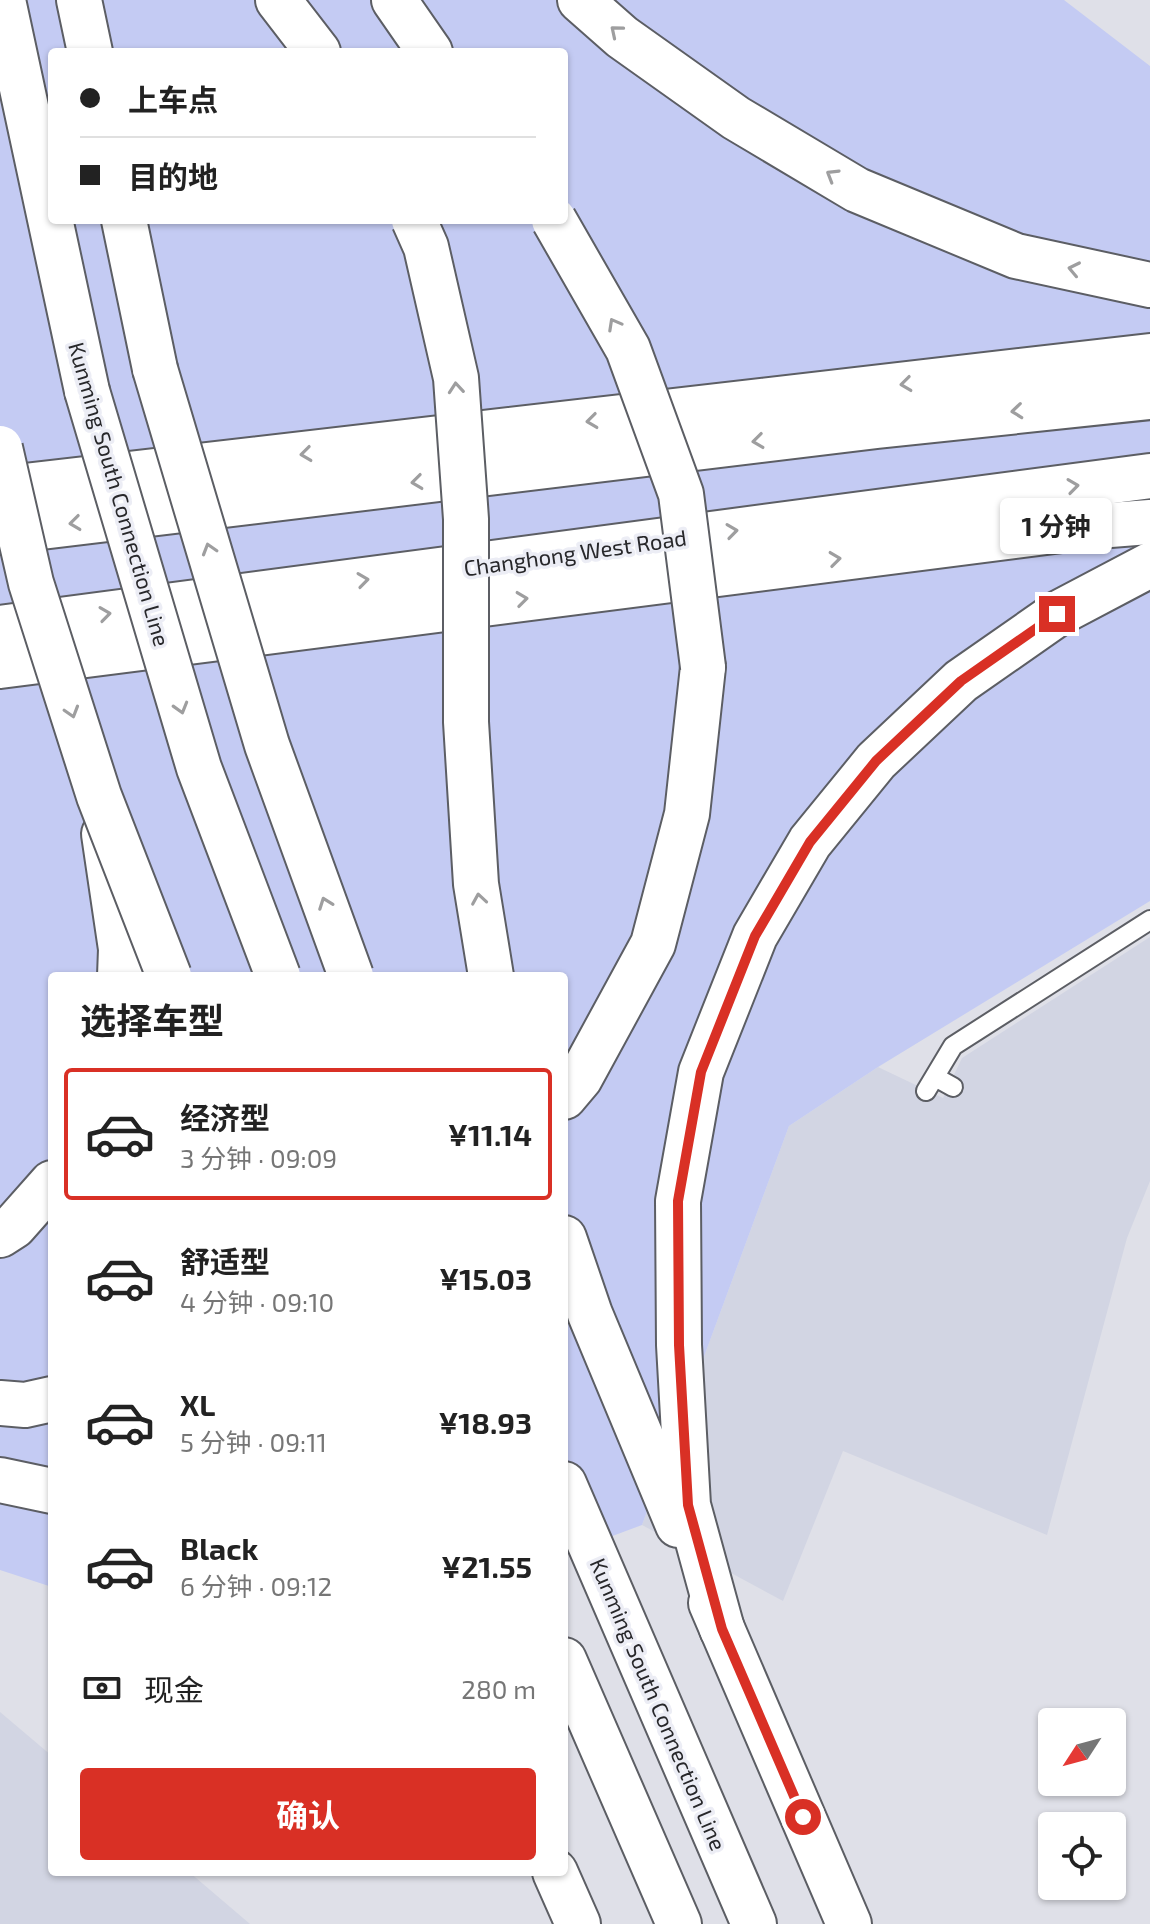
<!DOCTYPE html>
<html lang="zh">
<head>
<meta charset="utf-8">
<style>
	:root { --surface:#fff; --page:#f6f6f6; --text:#222; --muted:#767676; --line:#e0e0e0; --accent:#d93025 }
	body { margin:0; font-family:"Exo 2","Noto Sans SC",sans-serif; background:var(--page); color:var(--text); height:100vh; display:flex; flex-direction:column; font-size:30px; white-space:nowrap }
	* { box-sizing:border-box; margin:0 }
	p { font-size:26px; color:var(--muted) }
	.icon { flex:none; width:44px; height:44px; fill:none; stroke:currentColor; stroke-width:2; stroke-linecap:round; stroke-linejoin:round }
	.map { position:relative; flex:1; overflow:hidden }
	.details { position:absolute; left:48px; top:972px; width:520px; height:904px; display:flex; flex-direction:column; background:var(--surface); border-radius:8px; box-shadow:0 2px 6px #0004 }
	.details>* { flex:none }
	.banner { position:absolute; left:48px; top:48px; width:520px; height:176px; border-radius:8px; box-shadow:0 2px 6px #0004; display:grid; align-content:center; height:176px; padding:0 32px; background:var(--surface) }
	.needle { width:52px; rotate:234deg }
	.tools { position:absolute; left:1038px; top:1708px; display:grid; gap:16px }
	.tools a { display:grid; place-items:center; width:88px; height:88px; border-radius:8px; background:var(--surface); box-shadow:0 2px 6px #0004; font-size:40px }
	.end { position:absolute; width:36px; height:36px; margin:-18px; border:10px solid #d93025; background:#fff; box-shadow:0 0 0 4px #fff }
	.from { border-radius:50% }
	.bubble { position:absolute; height:56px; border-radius:8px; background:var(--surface); box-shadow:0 2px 6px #0004; font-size:26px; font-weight:700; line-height:56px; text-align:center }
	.banner b { display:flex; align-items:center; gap:28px; height:76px; font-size:30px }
	.banner b+b { border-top:2px solid var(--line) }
	.banner i { width:20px; height:20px; background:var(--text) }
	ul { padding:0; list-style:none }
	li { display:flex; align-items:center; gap:24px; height:132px; margin:0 16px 12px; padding:0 16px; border:4px solid transparent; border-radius:8px }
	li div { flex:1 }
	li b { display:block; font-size:30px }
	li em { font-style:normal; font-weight:700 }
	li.active { border-color:var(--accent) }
	li>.icon { width:72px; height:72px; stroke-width:1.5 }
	h2 { padding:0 32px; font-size:36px; line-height:96px }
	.pay { display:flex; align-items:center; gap:20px; height:88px; padding:0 32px; font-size:30px }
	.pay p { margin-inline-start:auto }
	.primary-button { display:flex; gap:16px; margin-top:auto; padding:16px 32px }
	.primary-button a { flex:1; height:92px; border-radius:8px; background:var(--accent); color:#fff; font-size:32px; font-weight:700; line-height:92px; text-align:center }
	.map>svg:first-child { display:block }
</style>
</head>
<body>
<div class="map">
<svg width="1150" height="1924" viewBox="0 0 1150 1924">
	<rect width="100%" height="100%" fill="#dfe0e8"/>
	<g fill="#d2d5e3">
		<polygon points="1150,937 1150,1181 1127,1238 1047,1535 843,1451 783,1601 642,1525 789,1126 878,1067 943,1098 962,1058"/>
		<polygon points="0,1712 52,1756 52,1872 189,1872 250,1924 0,1924"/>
	</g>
	<path fill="#c4cbf3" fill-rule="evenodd" d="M0,0H1064L1150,66V901L878,1067L789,1126L642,1525L564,1554V976H52V1587L0,1570ZM52,52H564V220H52Z"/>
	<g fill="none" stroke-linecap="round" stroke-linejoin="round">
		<g stroke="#5c5e64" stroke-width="22">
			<g id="lane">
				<polyline points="935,1077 953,1087"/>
				<polyline points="926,1091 953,1046 1150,920"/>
			</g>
		</g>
		<g stroke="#5c5e64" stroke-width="48">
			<g id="primary">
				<polyline points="0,532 877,426 1150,397"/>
				<polyline points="0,628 1150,476"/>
			</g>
		</g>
		<g stroke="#5c5e64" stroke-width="48">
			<g id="highway">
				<polyline points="3,0 87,391"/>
				<polyline points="79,0 90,52"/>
				<polyline points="278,0 318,52"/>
				<polyline points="394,0 430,52"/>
				<polyline points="580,0 622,37 736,118 857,190 1016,256 1150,285"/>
				<polyline points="124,220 155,369"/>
				<polyline points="0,489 1150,356"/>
				<polyline points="0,666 1085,527 1150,522"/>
				<polyline points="104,834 121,949 120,976"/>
				<polyline points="564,1097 580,1078 653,944 687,814 703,667"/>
				<polyline points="0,1235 14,1226 52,1183"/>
				<polyline points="564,1238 590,1314 678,1525"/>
				<polyline points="0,1403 25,1405 52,1399"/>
				<polyline points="0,1480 52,1491"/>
				<polyline points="564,1484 754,1924"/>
				<polyline points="711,1603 849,1924"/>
				<polyline points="722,1629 688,1505 679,1345 678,1201 701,1072 755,936 810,842 876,761 961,681 1057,614 1150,565"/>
				<polyline points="564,1660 679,1924"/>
				<polyline points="555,1872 578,1924"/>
			</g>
		</g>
		<use href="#lane" stroke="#fff" stroke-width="18"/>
		<use href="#primary" stroke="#fff" stroke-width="44"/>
		<use href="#highway" stroke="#fff" stroke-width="44"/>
		<g stroke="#5c5e64" stroke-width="48" stroke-linecap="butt">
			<g id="highway-bridge">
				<polyline points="414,220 426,247 456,378 466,519 466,722 476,884 491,976"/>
				<polyline points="554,220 628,349 681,494 703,667"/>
				<polyline points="155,369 267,745 351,976"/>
				<polyline points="87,391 199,768 278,976"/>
				<polyline points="0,448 31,583 99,796 169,976"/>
			</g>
		</g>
		<use href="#highway-bridge" stroke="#fff" stroke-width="44"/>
	</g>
	<defs><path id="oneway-chevron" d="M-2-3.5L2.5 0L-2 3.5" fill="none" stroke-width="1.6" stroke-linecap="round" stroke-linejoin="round" transform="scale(2)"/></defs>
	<g stroke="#9e9e9f">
		<use href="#oneway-chevron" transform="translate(616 31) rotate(-140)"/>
		<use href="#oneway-chevron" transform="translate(832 175) rotate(-149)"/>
		<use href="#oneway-chevron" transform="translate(1074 269) rotate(-168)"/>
		<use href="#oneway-chevron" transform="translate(614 324) rotate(-119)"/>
		<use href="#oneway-chevron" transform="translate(906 384) rotate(173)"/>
		<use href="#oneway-chevron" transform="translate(456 388) rotate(-95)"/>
		<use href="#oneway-chevron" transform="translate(1017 411) rotate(174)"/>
		<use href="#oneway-chevron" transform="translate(592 421) rotate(173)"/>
		<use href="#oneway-chevron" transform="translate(758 441) rotate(173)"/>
		<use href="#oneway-chevron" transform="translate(306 454) rotate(173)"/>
		<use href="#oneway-chevron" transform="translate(417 482) rotate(173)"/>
		<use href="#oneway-chevron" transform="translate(1073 486) rotate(-8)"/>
		<use href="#oneway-chevron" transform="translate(75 523) rotate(173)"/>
		<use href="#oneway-chevron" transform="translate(732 531) rotate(-8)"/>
		<use href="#oneway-chevron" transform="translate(209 549) rotate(-107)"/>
		<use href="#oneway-chevron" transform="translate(835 559) rotate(-7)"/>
		<use href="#oneway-chevron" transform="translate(363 580) rotate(-8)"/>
		<use href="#oneway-chevron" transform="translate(522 599) rotate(-7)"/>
		<use href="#oneway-chevron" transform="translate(105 614) rotate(-8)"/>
		<use href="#oneway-chevron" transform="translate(181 708) rotate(74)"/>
		<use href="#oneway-chevron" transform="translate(72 712) rotate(73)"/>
		<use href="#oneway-chevron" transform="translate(479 899) rotate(-99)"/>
		<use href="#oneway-chevron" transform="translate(325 903) rotate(-110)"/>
	</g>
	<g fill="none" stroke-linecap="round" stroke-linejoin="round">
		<polyline stroke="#d93025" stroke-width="10" points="803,1817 722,1629 688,1505 679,1345 678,1201 701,1072 755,936 810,842 876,761 961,681 1057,614"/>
	</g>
	<g text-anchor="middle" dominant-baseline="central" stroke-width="7" stroke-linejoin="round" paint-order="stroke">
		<g font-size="22" fill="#27272a" stroke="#ecedf5">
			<text transform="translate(120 494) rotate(74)">Kunming South Connection Line</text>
			<text transform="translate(575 552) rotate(-8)">Changhong West Road</text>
			<text transform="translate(659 1704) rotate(67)">Kunming South Connection Line</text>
		</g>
	</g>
</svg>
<div class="tools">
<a><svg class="needle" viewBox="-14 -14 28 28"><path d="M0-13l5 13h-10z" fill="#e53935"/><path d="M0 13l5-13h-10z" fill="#767676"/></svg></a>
<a><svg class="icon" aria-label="locate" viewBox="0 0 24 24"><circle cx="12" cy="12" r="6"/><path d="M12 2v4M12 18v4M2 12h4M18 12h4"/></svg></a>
</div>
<i class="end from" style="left:803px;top:1817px"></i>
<i class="end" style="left:1057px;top:614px"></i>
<div class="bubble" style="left:1000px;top:498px;width:112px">1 分钟</div>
<div class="banner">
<b><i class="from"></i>上车点</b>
<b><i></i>目的地</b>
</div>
<section class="details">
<h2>选择车型</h2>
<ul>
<li class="active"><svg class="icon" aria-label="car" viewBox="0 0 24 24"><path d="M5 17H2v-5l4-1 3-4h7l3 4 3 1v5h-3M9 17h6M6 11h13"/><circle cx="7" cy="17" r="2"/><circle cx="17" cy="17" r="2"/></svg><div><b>经济型</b><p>3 分钟 · 09:09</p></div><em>¥11.14</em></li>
<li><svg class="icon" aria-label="car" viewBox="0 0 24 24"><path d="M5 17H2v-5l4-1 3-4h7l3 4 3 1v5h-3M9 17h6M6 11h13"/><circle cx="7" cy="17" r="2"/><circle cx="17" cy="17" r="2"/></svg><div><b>舒适型</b><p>4 分钟 · 09:10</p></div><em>¥15.03</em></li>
<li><svg class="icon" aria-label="car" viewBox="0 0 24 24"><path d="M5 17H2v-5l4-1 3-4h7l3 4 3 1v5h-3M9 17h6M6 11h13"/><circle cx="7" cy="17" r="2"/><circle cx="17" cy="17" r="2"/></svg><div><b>XL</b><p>5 分钟 · 09:11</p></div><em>¥18.93</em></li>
<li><svg class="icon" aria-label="car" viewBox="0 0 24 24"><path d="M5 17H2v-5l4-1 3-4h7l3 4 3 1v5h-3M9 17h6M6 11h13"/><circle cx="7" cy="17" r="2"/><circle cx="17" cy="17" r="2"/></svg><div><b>Black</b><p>6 分钟 · 09:12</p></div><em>¥21.55</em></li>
</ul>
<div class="pay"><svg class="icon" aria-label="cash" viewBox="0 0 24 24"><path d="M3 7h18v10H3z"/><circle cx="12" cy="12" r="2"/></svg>现金<p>280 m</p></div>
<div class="primary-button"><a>确认</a></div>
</section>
</div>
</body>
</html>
